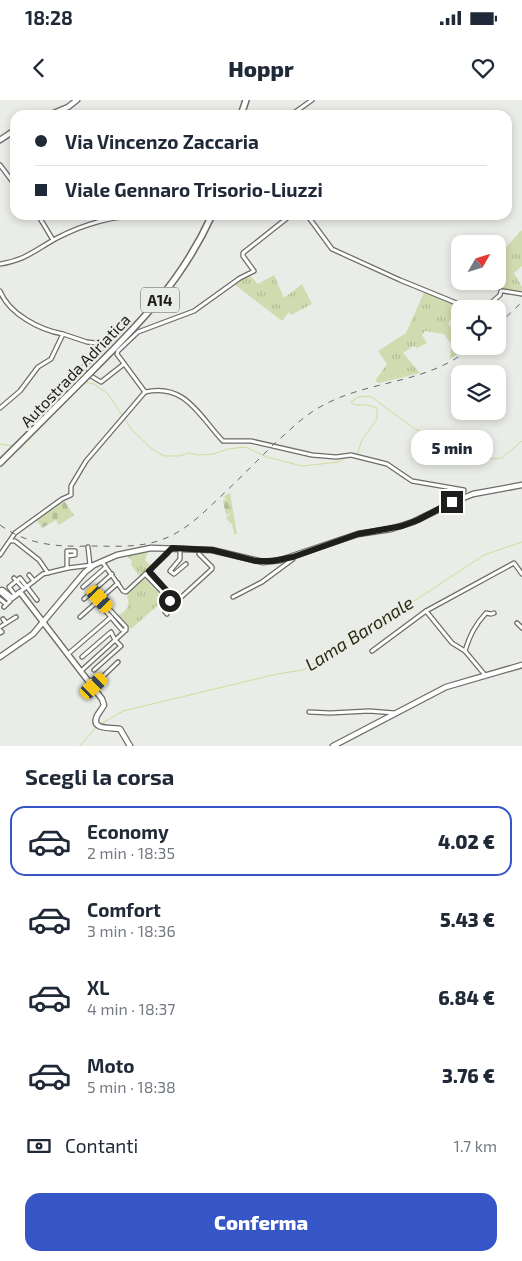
<!DOCTYPE html>
<html lang="it">
<head>
<meta charset="utf-8">
<style>
	:root { --surface:#fff; --page:#f6f6f7; --text:#1f2937; --muted:#747a83; --line:#e0e1e3; --accent:#3656c7 }
	body { margin:0; font-family:"Exo 2",sans-serif; background:var(--page); color:var(--text); height:100vh; display:flex; flex-direction:column; font-size:19px; white-space:nowrap }
	* { box-sizing:border-box; margin:0 }
	p { font-size:16px; color:var(--muted) }
	.icon { flex:none; width:28px; height:28px; fill:none; stroke:currentColor; stroke-width:2; stroke-linecap:round; stroke-linejoin:round }
	.map { position:relative; height:646px; overflow:hidden }
	.sheet { display:flex; flex-direction:column; background:var(--surface); flex:1 }
	.sheet>* { flex:none }
	.top-card { position:absolute; left:10px; top:10px; width:502px; height:110px; border-radius:15px; box-shadow:0 2px 8px #0003; display:grid; align-content:center; height:110px; padding:0 25px; background:var(--surface) }
	.needle { width:32px; rotate:51deg }
	.buttons { position:absolute; left:451px; top:135px; display:grid; gap:10px }
	.buttons a { display:grid; place-items:center; width:55px; height:55px; border-radius:10px; background:var(--surface); box-shadow:0 2px 8px #0003; font-size:25px }
	.end { position:absolute; width:22px; height:22px; margin:-11px; border:6px solid #1e1f1d; background:#fff; box-shadow:0 0 0 2px #fff }
	.from { border-radius:50% }
	.bubble { position:absolute; height:35px; border-radius:15px; background:var(--surface); box-shadow:0 2px 8px #0003; font-size:16px; font-weight:800; line-height:35px; text-align:center }
	.car { position:absolute; width:15px; height:30px; margin:-15px -8px; border-radius:6px; box-shadow:0 0 4px 1px #0007; background:linear-gradient(#f5c518 24%,#345 0 40%,#f5c518 0 76%,#345 0 86%,#f5c518 0) }
	.top-card b { display:flex; align-items:center; gap:18px; height:48px; font-size:19px }
	.top-card b+b { border-top:1px solid var(--line) }
	.top-card i { width:12px; height:12px; background:var(--text) }
	ul { padding:0; list-style:none }
	li { display:flex; align-items:center; gap:15px; height:70px; margin:0 10px 8px; padding:0 15px; border:2px solid transparent; border-radius:15px }
	li div { flex:1 }
	li b { display:block; font-size:19px }
	li em { font-style:normal; font-weight:800 }
	li.current { border-color:var(--accent) }
	li>.icon { width:45px; height:45px; stroke-width:1.5 }
	h2 { padding:0 25px; font-size:22px; line-height:60px }
	.pay { display:flex; align-items:center; gap:12px; height:55px; padding:0 25px; font-size:19px }
	.pay p { margin-inline-start:auto }
	.cta { display:flex; gap:10px; margin-top:auto; padding:10px 25px }
	.cta a { flex:1; height:58px; border-radius:15px; background:var(--accent); color:#fff; font-size:20px; font-weight:800; line-height:58px; text-align:center }
	.status { display:flex; justify-content:space-between; align-items:center; height:35px; padding:0 25px; background:var(--surface); direction:ltr }
	.status svg { height:14px; fill:currentColor }
	header { display:flex; justify-content:space-between; align-items:center; height:65px; padding:0 25px; background:var(--surface); font-size:22px; font-weight:800 }
	.map>svg:first-child { display:block }
</style>
</head>
<body>
<div class="status"><b>18:28</b><svg viewBox="0 0 49 12"><path d="M0 12V9h3v3zM5 12V6h3v6zM10 12V3h3v9zM15 12V0h3v12zM26 1h20v11H26zM47 4h2v5h-2z"/></svg></div>
<header><svg class="icon" aria-label="back" viewBox="0 0 24 24"><path d="M15 5l-7 7 7 7"/></svg>Hoppr<svg class="icon" aria-label="heart" viewBox="0 0 24 24"><path d="M12 20l-8-8c-3-5 5-10 8-4 3-6 11-1 8 4z"/></svg></header>
<div class="map">
<svg width="522" height="646" viewBox="0 0 522 646">
	<defs>
		<pattern id="grass-tufts" width="24" height="20" patternUnits="userSpaceOnUse" patternTransform="scale(1.25)"><rect width="24" height="20" fill="#d0dbaf"/><path d="M3 7l-1-3M5 7V3M7 7l1-3M15 17l-1-3M17 17v-4M19 17l1-3" fill="none" stroke="#b2bc96"/></pattern>
		<pattern id="forest-firs" width="22" height="20" patternUnits="userSpaceOnUse" patternTransform="scale(1.25)"><rect width="22" height="20" fill="#d0dbaf"/><path d="M5 1l3.5 6h-7zM16 11l3.5 6h-7z" fill="#b2bc96"/></pattern>
		<pattern id="cemetery-stones" width="16" height="16" patternUnits="userSpaceOnUse" patternTransform="scale(1.25)"><rect width="16" height="16" fill="#d0dbaf"/><path d="M2 7V4a2 2 0 0 1 4 0v3zM10 15v-3a2 2 0 0 1 4 0v3z" fill="#b2bc96"/></pattern>
	</defs>
	<rect width="100%" height="100%" fill="#eaece7"/>
	<g fill="url(#grass-tufts)">
		<polygon points="522,130 522,166 514,173 522,187 521,194 501,191 505,148"/>
		<polygon points="249,175 258,184 274,175 284,198 302,184 312,204 291,215 289,212 282,221 234,184"/>
		<polygon points="425,190 460,205 448,224 452,227 460,218 460,246 468,246 449,260 452,245 444,234 425,231 422,235 427,243 417,248 414,246 403,253 420,273 379,283 375,281 387,264 378,251 406,233"/>
		<polygon points="143,451 148,451 145,460 150,465 140,477 131,465 132,461 127,456"/>
		<path d="M144,478L165,499L131,529L118,515C126,512 131,505 127,497L128,494Z"/>
	</g>
	<polygon fill="url(#forest-firs)" points="230,393 237,434 234,434 232,424 230,423 226,418 231,413 226,415 223,401 226,398 223,397"/>
	<polygon fill="url(#cemetery-stones)" points="63,399 74,415 59,425 56,420 42,428 36,419"/>
	<g fill="none" stroke-linecap="round" stroke-linejoin="round">
		<g stroke="#cddd9a" stroke-width="1">
			<polyline points="0,344 14,346"/>
			<polyline points="18,348 20,349 85,282 94,284 108,294 132,330 152,349 164,356 179,356 189,353 198,355 213,354 228,349 245,347 267,357 302,366 339,362 345,358 354,357"/>
			<polyline points="357,355 362,340 377,319 377,308 368,305 355,305 351,302 358,297 370,296 415,329 449,343 478,360 502,358 522,341"/>
			<polyline points="101,624 123,611 277,574 303,570 399,511 484,455 522,442"/>
			<polyline points="80,646 97,626"/>
		</g>
		<g stroke="#6c6d69" stroke-width="5.5">
			<g id="minor">
				<polyline points="291,15 312,0"/>
				<polyline points="0,65 15,85"/>
				<polyline points="38,115 53,140"/>
				<polyline points="307,115 332,149 400,180 471,209"/>
				<path d="M0,164C26,160 35,150 57,138C84,124 113,116 143,115"/>
				<path d="M0,191C9,214 40,230 63,234L51,259L38,267L20,291L0,308"/>
				<polyline points="503,191 522,194"/>
				<polyline points="484,209 500,195 501,191"/>
				<polyline points="63,234 87,242 107,244 84,266 84,270"/>
				<polyline points="91,276 101,282 124,264"/>
				<path d="M145,292C186,283 199,316 223,341H251L312,355L336,357L351,355L387,364L412,381L464,390"/>
				<polyline points="145,292 117,254 118,251 138,232 194,211 240,178 254,171 243,156 243,153 291,115"/>
				<polyline points="11,441 15,441 39,460 48,473"/>
				<polyline points="88,447 90,465"/>
				<polyline points="180,449 180,459 170,471 174,474 186,464"/>
				<polyline points="0,455 15,433 62,399 71,395 71,386 86,361 145,292"/>
				<polyline points="100,462 103,463 123,491 126,492 167,454 171,449"/>
				<polyline points="67,468 67,451 75,451 75,455 67,456"/>
				<polyline points="149,471 177,502"/>
				<polyline points="145,474 174,504"/>
				<polyline points="29,475 34,481"/>
				<polyline points="14,478 24,489"/>
				<polyline points="27,487 37,500"/>
				<polyline points="83,487 106,467"/>
				<polyline points="0,492 10,501"/>
				<polyline points="20,492 43,474 68,468 92,465"/>
				<polyline points="15,495 9,487 20,478 27,487"/>
				<polyline points="233,497 262,482 293,459 293,457"/>
				<polyline points="0,499 6,504"/>
				<polyline points="84,499 112,474"/>
				<polyline points="97,501 122,530 126,530 126,527 100,499"/>
				<polyline points="4,507 10,501"/>
				<polyline points="426,511 452,543 465,551"/>
				<polyline points="167,514 165,512 212,469 212,467 199,454"/>
				<polyline points="80,517 118,483"/>
				<polyline points="3,519 6,523"/>
				<polyline points="517,523 522,528"/>
				<polyline points="0,527 16,517"/>
				<polyline points="0,530 2,532 0,533"/>
				<polyline points="372,551 426,511 514,463 522,474"/>
				<polyline points="68,554 111,517"/>
				<polyline points="82,557 111,532 115,540"/>
				<polyline points="94,570 121,546 115,540"/>
				<polyline points="81,571 125,531"/>
				<path d="M485,575L465,551C470,535 475,525 486,513L491,514L494,513"/>
				<polyline points="93,586 118,562"/>
				<polyline points="309,612 330,613 369,611 395,613"/>
			</g>
		</g>
		<g stroke="#6c6d69" stroke-width="7">
			<g id="major">
				<polyline points="49,15 68,7 77,0"/>
				<polyline points="0,40 15,30"/>
				<path d="M0,491L2,490L12,498L20,492L102,599L104,605C102,609 99,612 97,616C90,631 113,627 120,629L130,646"/>
				<polyline points="0,557 33,534 85,472 94,465 117,455 151,448 212,450 263,462 281,460 358,434 391,429 413,422 458,400 473,394 522,385"/>
				<polyline points="333,646 446,587 522,565"/>
			</g>
		</g>
		<g stroke="#6c6d69" stroke-width="8">
			<g id="highway">
				<polyline points="241,15 246,0"/>
				<path d="M91,272C141,222 182,181 212,115"/>
				<polyline points="0,363 84,279"/>
			</g>
		</g>
		<use href="#minor" stroke="#fff" stroke-width="3"/>
		<use href="#major" stroke="#fff" stroke-width="4.5"/>
		<use href="#highway" stroke="#fff" stroke-width="5"/>
		<g stroke="#676966" stroke-width="1" stroke-dasharray="6 6" stroke-linecap="butt">
			<polyline points="498,225 522,202"/>
			<path d="M0,425C28,445 57,447 90,446C112,446 136,448 158,441C183,433 200,416 219,398C237,381 255,363 273,345C288,332 302,317 320,307C371,278 426,286 473,246"/>
		</g>
		<g stroke="#6c6d69" stroke-width="8" stroke-linecap="butt">
			<polyline id="highway-bridge" points="84,279 91,272"/>
		</g>
		<use href="#highway-bridge" stroke="#fff" stroke-width="5"/>
	</g>
	<g fill="none" stroke-linecap="round" stroke-linejoin="round">
		<polyline stroke="#1e1f1d" stroke-width="6" points="170,501 174,504 177,502 149,471 172,448 212,450 256,461 273,461 293,457 358,434 402,426 418,420 452,402"/>
	</g>
	<g text-anchor="middle" dominant-baseline="central" stroke-width="5" stroke-linejoin="round" paint-order="stroke">
		<rect fill="#eaece7" stroke="#5b5c5a" stroke-width="1" x="141" y="187.5" width="38" height="25" rx="4"/>
		<g font-size="15" font-weight="bold" fill="#1e1f1d">
			<text x="160" y="200">A14</text>
		</g>
		<g font-size="16" fill="#1e1f1d" stroke="#eaece7">
			<text transform="translate(75 270) rotate(-46)">Autostrada Adriatica</text>
		</g>
		<g font-size="18" font-style="italic" fill="#272c10" stroke="#eaece7">
			<text transform="translate(359 533) rotate(-32)">Lama Baronale</text>
		</g>
	</g>
</svg>
<div class="buttons">
<a><svg class="needle" viewBox="-14 -14 28 28"><path d="M0-13l5 13h-10z" fill="#e53935"/><path d="M0 13l5-13h-10z" fill="#747a83"/></svg></a>
<a><svg class="icon" aria-label="locate" viewBox="0 0 24 24"><circle cx="12" cy="12" r="6"/><path d="M12 2v4M12 18v4M2 12h4M18 12h4"/></svg></a>
<a><svg class="icon" aria-label="layers" viewBox="0 0 24 24"><path d="M12 4l9 5-9 5-9-5zM3 14l9 5 9-5"/></svg></a>
</div>
<i class="end from" style="left:170px;top:501px"></i>
<i class="end" style="left:452px;top:402px"></i>
<div class="bubble" style="left:411px;top:330px;width:82px">5 min</div>
<i class="car" style="left:100px;top:499px;rotate:138deg"></i>
<i class="car" style="left:94px;top:586px;rotate:47deg"></i>
<div class="top-card">
<b><i class="from"></i>Via Vincenzo Zaccaria</b>
<b><i></i>Viale Gennaro Trisorio-Liuzzi</b>
</div>
</div>
<section class="sheet">
<h2>Scegli la corsa</h2>
<ul>
<li class="current"><svg class="icon" aria-label="car" viewBox="0 0 24 24"><path d="M5 17H2v-5l4-1 3-4h7l3 4 3 1v5h-3M9 17h6M6 11h13"/><circle cx="7" cy="17" r="2"/><circle cx="17" cy="17" r="2"/></svg><div><b>Economy</b><p>2 min · 18:35</p></div><em>4.02 €</em></li>
<li><svg class="icon" aria-label="car" viewBox="0 0 24 24"><path d="M5 17H2v-5l4-1 3-4h7l3 4 3 1v5h-3M9 17h6M6 11h13"/><circle cx="7" cy="17" r="2"/><circle cx="17" cy="17" r="2"/></svg><div><b>Comfort</b><p>3 min · 18:36</p></div><em>5.43 €</em></li>
<li><svg class="icon" aria-label="car" viewBox="0 0 24 24"><path d="M5 17H2v-5l4-1 3-4h7l3 4 3 1v5h-3M9 17h6M6 11h13"/><circle cx="7" cy="17" r="2"/><circle cx="17" cy="17" r="2"/></svg><div><b>XL</b><p>4 min · 18:37</p></div><em>6.84 €</em></li>
<li><svg class="icon" aria-label="car" viewBox="0 0 24 24"><path d="M5 17H2v-5l4-1 3-4h7l3 4 3 1v5h-3M9 17h6M6 11h13"/><circle cx="7" cy="17" r="2"/><circle cx="17" cy="17" r="2"/></svg><div><b>Moto</b><p>5 min · 18:38</p></div><em>3.76 €</em></li>
</ul>
<div class="pay"><svg class="icon" aria-label="cash" viewBox="0 0 24 24"><path d="M3 7h18v10H3z"/><circle cx="12" cy="12" r="2"/></svg>Contanti<p>1.7 km</p></div>
<div class="cta"><a>Conferma</a></div>
</section>
</body>
</html>
